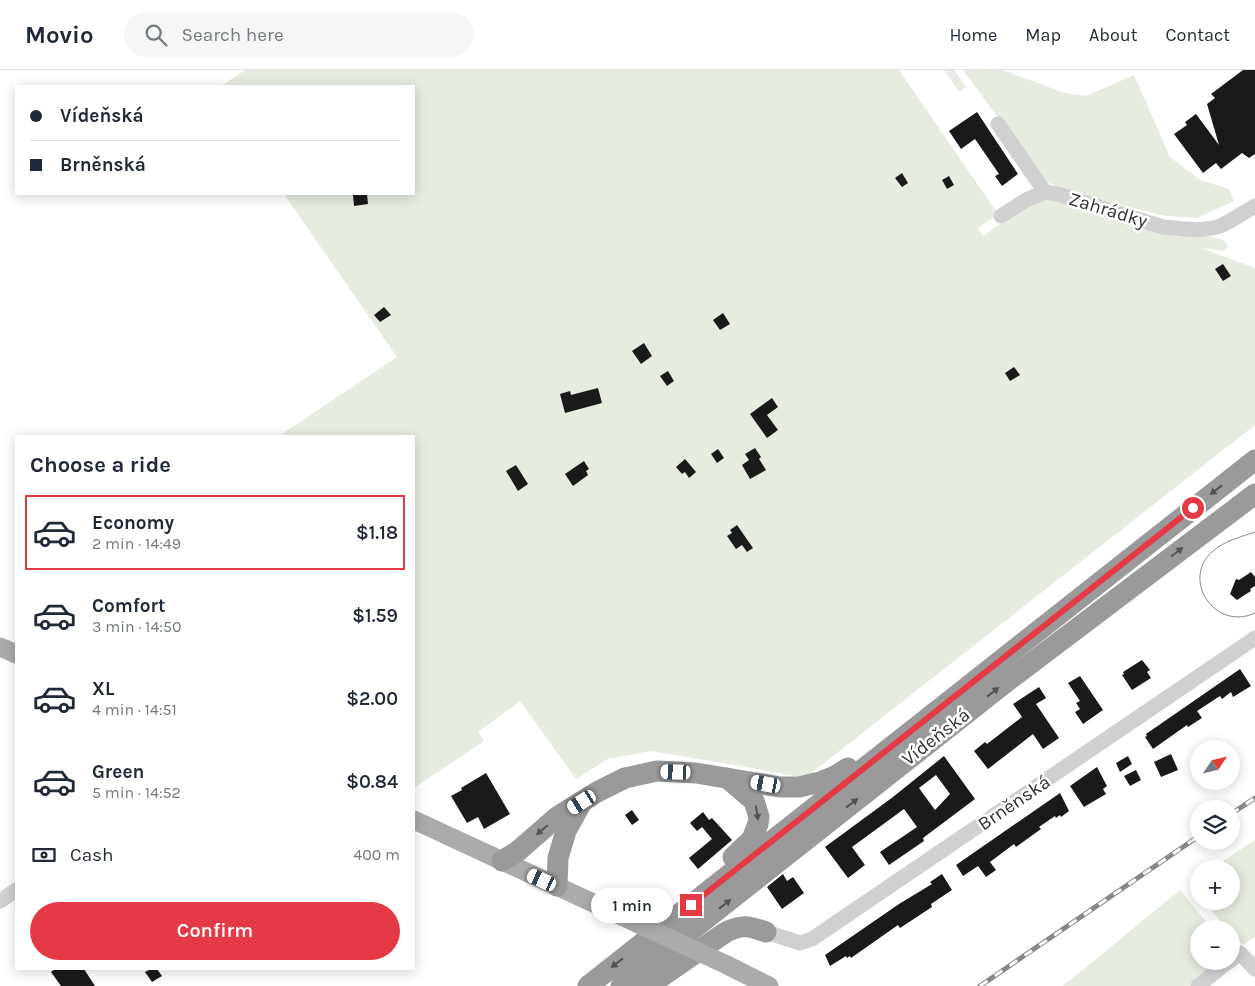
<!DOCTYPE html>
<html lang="en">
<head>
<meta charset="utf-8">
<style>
	:root { --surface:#fff; --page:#f6f6f7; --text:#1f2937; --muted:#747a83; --line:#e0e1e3; --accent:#e63946 }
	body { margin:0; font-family:Karla,sans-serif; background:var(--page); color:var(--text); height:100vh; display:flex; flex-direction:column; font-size:19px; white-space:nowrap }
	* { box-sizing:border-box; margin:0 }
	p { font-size:16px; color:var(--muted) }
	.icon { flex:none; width:28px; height:28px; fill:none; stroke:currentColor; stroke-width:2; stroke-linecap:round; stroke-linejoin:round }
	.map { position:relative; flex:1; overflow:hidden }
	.sheet { position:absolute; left:15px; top:365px; width:400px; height:535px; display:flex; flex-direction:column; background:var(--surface); border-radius:0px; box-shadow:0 2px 12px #0003 }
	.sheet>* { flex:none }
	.top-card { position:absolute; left:15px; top:15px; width:400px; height:110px; border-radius:0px; box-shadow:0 2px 12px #0003; display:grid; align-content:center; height:110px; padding:0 15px; background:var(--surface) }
	.needle { width:32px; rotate:55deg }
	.tools { position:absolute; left:1190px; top:670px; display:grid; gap:10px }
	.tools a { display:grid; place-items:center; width:50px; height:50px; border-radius:50%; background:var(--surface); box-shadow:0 2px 12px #0003; font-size:25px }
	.end { position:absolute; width:22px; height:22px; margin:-11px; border:6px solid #e63946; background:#fff; box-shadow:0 0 0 2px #fff }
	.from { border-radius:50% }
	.bubble { position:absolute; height:35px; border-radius:18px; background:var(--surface); box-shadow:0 2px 12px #0003; font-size:16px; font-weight:600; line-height:35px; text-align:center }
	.car { position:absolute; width:15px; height:30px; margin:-15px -8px; border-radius:6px; box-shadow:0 0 4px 1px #0007; background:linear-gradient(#fff 24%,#345 0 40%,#fff 0 76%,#345 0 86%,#fff 0) }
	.top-card b { display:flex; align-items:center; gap:18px; height:48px; font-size:19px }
	.top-card b+b { border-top:1px solid var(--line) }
	.top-card i { width:12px; height:12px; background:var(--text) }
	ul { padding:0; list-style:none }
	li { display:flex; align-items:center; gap:15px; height:75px; margin:0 10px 8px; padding:0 5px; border:2px solid transparent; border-radius:0px }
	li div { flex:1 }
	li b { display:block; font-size:19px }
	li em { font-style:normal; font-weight:600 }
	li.selected { border-color:var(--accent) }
	li>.icon { width:45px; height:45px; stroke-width:1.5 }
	h2 { padding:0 15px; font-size:22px; line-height:60px }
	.pay { display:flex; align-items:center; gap:12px; height:55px; padding:0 15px; font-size:19px }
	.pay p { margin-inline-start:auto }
	.primary-button { display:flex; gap:10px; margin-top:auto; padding:10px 15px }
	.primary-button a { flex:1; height:58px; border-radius:30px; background:var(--accent); color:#fff; font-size:20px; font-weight:600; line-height:58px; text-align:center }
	header { display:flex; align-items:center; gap:30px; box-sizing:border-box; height:70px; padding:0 25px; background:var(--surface); border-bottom:1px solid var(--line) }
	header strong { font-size:24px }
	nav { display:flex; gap:28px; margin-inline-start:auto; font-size:18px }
	.search { width:350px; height:45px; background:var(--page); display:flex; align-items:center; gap:12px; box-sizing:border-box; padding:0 18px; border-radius:28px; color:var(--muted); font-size:19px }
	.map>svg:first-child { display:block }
</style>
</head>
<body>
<header>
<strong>Movio</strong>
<div class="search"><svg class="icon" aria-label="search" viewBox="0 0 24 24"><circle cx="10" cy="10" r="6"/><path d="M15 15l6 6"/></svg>Search here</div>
<nav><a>Home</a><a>Map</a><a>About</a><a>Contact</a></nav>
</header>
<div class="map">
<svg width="1255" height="916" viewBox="0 0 1255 916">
	<rect width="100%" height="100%" fill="#fff"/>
	<g fill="#e6ecdf">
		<polygon points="245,0 899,0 998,144 978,158 983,166 1025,136 1046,129 1223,170 1228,175 1227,178 1223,181 1201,178 1255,198 1255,355 805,708 752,698 652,681 608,689 576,709 520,631 478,662 484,671 414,718 414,366 279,366 397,287 284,124 414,124 414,16 221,16"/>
		<polygon points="944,0 954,0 966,17 959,22"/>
		<polygon points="963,0 1002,0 1065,23 1086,26 1134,5 1170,87 1200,110 1229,119 1234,131 1197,148 1166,146 1068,122 1045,111"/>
		<polygon points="1255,770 1255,867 1243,875 1231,862 1231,859 1228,859 1203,831 1231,831 1231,799 1211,799"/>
		<polygon points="1180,820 1212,859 1199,859 1199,891 1221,891 1190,916 1063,916"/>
	</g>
	<g fill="#1a1a1a" fill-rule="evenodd">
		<polygon points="1243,0 1255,0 1255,84 1249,88 1242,83 1221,99 1216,93 1203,103 1174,64 1187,55 1185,52 1196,44 1219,75 1207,34 1215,28 1211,24"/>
		<polygon points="977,42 1018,104 1002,116 995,106 999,104 975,69 961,79 949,61"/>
		<polygon points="902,103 908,113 902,117 895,108"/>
		<polygon points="949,106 954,115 947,119 942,110"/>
		<polygon points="367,124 368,134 354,136 353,125"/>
		<polygon points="1223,194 1231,206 1223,211 1215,199"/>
		<polygon points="384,237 391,245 380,252 374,245"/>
		<polygon points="723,243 730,254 720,260 713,250"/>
		<polygon points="644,273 652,286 641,294 632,281"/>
		<polygon points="1014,297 1020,305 1010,311 1005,303"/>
		<polygon points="668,301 674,311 667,316 660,306"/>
		<polygon points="598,318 602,333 565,343 560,324 570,321 571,325"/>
		<polygon points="772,328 778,337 767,345 778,360 767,368 750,344"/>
		<polygon points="755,378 761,387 759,389 766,400 750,409 742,395 749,390 745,384"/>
		<polygon points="718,379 724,388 717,393 711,384"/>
		<polygon points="685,389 696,402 689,408 685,402 682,404 676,397"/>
		<polygon points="584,391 589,399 586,401 588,405 573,416 565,404"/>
		<polygon points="516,395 528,414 518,421 506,401"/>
		<polygon points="737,455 753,478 747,482 742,475 736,479 727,466 732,463 730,460"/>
		<polygon points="1251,502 1255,507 1255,516 1250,519 1251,521 1237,530 1230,524 1236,509 1239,510"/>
		<polygon points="1142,590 1150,600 1147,602 1151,608 1132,620 1122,605 1124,604 1123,602"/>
		<polygon points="1240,599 1251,616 1233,627 1231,622 1222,629 1220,626 1197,641 1202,648 1188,657 1187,655 1153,679 1145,667 1147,666 1146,664"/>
		<polygon points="1080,606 1103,640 1083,654 1075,642 1080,639 1076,633 1080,631 1068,613"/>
		<polygon points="1039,617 1046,628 1036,634 1059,668 1043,679 1033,664 988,699 974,681 985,672 987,674 1022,647 1013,634"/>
		<polygon points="1171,684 1178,700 1161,707 1154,692"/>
		<path d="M944,686L975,729L923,768L924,771L889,795L880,782L917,757L904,739L852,777L865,795L848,808L825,777L893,727ZM936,705L950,724L935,740L919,718Z"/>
		<polygon points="1128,686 1132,694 1120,702 1116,693"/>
		<polygon points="1097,697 1107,716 1103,719 1106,724 1084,737 1070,716"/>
		<polygon points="1136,700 1141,710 1130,716 1124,706"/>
		<polygon points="486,703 510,744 484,759 478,747 467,753 451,726 462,720 461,718"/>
		<polygon points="1060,723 1069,741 1061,747 1060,745 1056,748 1055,746 1039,757 1041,759 1016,777 1014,774 990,792 996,800 986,807 978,796 963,806 956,795"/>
		<polygon points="632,740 639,750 632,755 625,745"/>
		<polygon points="703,742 709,750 712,748 732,770 698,799 689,788 712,769 702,757 697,761 690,753"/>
		<polygon points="783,804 787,811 793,807 804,823 782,839 767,817"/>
		<polygon points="942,804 952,820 931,834 932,837 900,858 898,855 851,888 850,886 847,888 846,886 830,896 825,885 899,834 932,814 930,812"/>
		<polygon points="55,899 84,899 95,916 61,916 51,902"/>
		<polygon points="151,899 157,899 162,906 152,912 145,902"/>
	</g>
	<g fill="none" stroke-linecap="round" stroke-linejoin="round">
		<g stroke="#d0d0d0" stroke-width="15">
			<polyline points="998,54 1045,122"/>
			<path d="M1001,146L1026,130L1045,122L1057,124L1163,157C1182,159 1202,162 1220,156C1232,151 1244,142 1255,136"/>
			<polyline points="0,831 16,820"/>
			<polyline points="766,862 800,873 812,869 1255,568"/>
			<polyline points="1231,890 1240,883 1255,899"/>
			<polyline points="1198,916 1229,891"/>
		</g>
		<g stroke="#ababab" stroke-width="19">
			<polyline points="0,577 16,584"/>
			<polyline points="414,750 604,838"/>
			<polyline points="727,895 769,916"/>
		</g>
		<g stroke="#9a9a9a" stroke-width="21">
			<polyline points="727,708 754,731 759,747 758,754 752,769 733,787"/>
			<polyline points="502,791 518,781 557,747 597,722 625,708 657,701 696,703 780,717 799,717 820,712 835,706 848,698"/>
			<polyline points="557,816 558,788 566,761 582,732"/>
			<polyline points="588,916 1255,390"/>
			<polyline points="621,916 1005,613 1255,424"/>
			<path d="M648,916L726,862C743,854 749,856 766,862"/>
		</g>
		<path stroke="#888" stroke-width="1" d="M1255,462C1241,467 1224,471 1213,481C1180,509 1215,562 1255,543"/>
		<g stroke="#888" stroke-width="5">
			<g id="rail">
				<polyline points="1231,744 1255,728"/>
				<polyline points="980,916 1199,766"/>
			</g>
		</g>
		<use href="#rail" stroke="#fff" stroke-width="3" stroke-dasharray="9" stroke-linecap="butt"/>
		<polyline stroke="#ababab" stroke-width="19" points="604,838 727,895"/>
	</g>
	<defs><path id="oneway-solid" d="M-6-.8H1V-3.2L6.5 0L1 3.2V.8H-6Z" transform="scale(1.25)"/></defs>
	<g fill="#525252">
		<use href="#oneway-solid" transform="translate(1216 420) rotate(142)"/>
		<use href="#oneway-solid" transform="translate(1177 482) rotate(-37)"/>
		<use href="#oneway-solid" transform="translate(993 622) rotate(-38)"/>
		<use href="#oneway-solid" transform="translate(852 733) rotate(-38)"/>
		<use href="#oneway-solid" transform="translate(757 743) rotate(81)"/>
		<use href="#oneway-solid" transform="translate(542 760) rotate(140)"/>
		<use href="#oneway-solid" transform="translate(725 834) rotate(-38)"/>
		<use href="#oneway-solid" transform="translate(617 893) rotate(142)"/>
	</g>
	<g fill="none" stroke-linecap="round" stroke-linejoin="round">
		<polyline stroke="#e63946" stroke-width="6" points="691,835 1193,438"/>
	</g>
	<g text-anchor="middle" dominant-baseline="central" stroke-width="5" stroke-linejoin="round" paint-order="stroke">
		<g font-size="19" fill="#333" stroke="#fff">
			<text transform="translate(1108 140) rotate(17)">Zahrádky</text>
			<text transform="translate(936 667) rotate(-38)">Vídeňská</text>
			<text transform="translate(1014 733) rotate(-34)">Brněnská</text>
		</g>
	</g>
</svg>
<div class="tools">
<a><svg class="needle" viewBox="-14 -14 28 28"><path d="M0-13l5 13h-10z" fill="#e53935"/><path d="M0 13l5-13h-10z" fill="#747a83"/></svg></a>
<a><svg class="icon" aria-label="layers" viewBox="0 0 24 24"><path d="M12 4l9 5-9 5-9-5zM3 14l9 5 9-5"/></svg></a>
<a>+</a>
<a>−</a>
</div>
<i class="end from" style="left:1193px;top:438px"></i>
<i class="end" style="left:691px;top:835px"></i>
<div class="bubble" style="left:591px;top:818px;width:82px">1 min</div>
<i class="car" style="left:676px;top:702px;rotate:272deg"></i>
<i class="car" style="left:766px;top:714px;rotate:280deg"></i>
<i class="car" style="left:582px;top:732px;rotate:238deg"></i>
<i class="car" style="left:542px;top:810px;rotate:295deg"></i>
<div class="top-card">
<b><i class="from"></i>Vídeňská</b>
<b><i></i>Brněnská</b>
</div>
<section class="sheet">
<h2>Choose a ride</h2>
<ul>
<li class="selected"><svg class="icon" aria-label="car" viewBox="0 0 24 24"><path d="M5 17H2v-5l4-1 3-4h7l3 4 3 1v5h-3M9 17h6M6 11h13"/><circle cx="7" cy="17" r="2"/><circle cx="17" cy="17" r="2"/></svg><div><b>Economy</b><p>2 min · 14:49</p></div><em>$1.18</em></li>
<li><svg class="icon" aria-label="car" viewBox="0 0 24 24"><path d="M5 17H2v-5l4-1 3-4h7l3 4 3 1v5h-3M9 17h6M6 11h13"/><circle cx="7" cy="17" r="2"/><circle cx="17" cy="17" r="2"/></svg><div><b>Comfort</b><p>3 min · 14:50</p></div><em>$1.59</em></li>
<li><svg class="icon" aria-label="car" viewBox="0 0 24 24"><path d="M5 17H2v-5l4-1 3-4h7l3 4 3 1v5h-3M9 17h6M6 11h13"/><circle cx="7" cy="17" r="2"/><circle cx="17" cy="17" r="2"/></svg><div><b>XL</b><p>4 min · 14:51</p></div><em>$2.00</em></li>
<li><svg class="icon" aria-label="car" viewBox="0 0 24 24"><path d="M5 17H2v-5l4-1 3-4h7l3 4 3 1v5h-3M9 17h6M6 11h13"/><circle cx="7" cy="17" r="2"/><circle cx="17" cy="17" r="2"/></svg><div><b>Green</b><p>5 min · 14:52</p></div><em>$0.84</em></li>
</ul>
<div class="pay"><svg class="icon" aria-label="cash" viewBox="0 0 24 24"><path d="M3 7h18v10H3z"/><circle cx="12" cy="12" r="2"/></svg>Cash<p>400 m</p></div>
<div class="primary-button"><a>Confirm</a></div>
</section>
</div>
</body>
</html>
